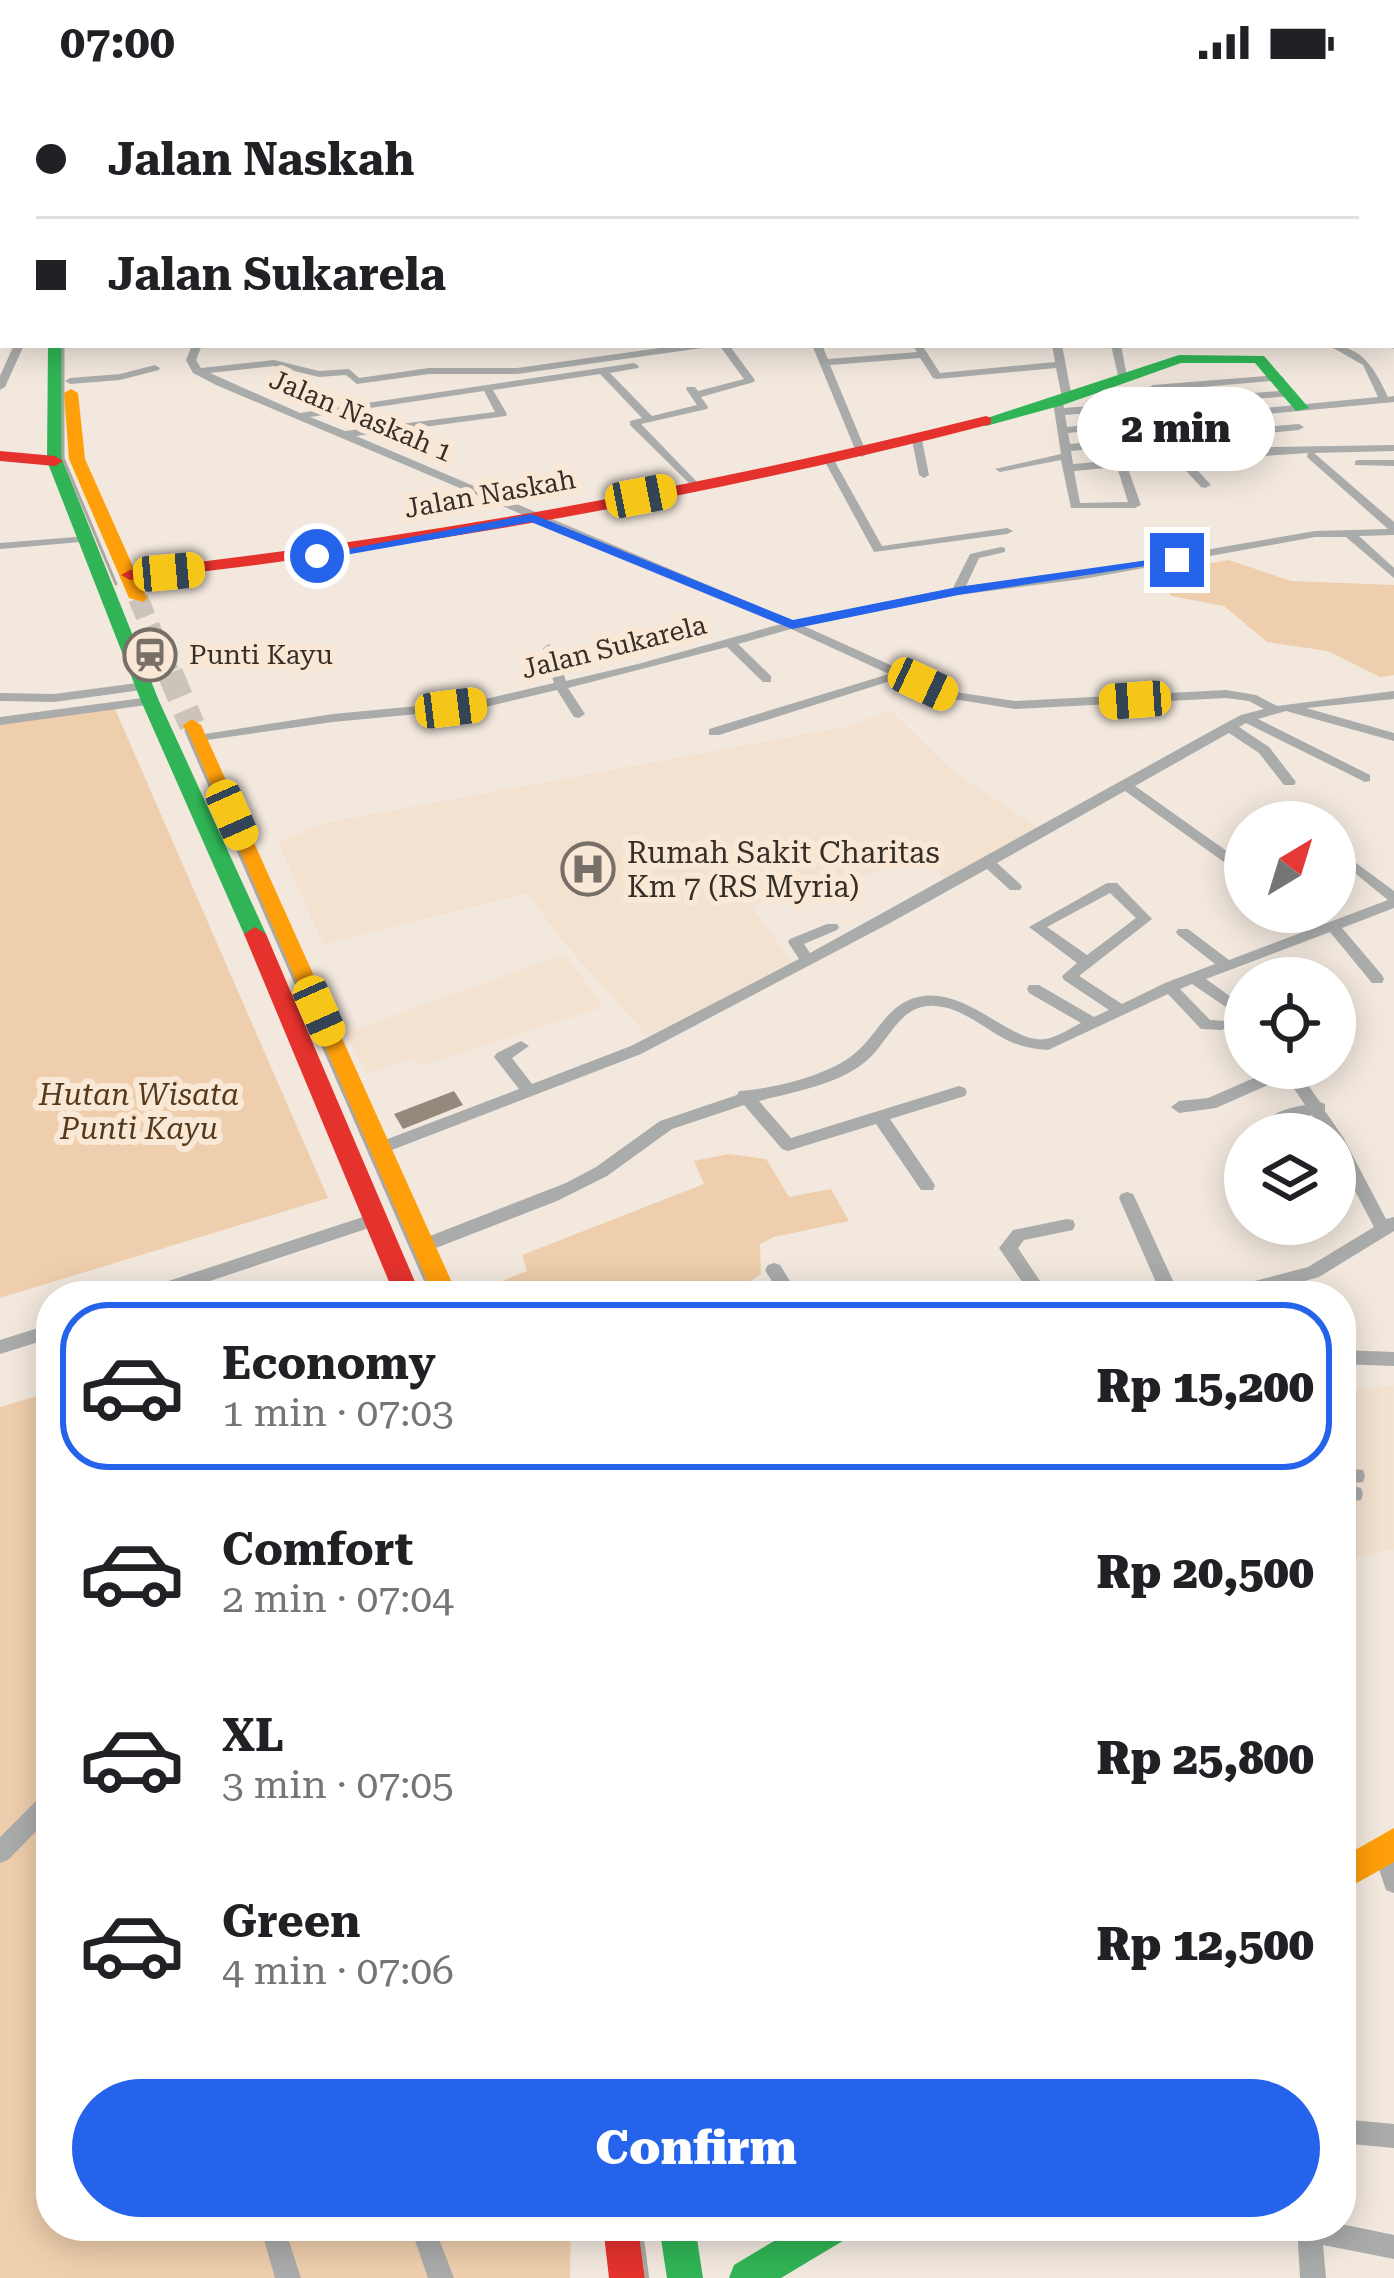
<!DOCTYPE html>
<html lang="en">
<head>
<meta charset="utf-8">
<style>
	:root { --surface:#fff; --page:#f2f2f2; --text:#202124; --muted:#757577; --line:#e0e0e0; --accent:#2563eb }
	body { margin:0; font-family:"Roboto Serif",serif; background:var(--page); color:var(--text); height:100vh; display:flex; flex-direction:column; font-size:45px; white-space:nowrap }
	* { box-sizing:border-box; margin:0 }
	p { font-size:39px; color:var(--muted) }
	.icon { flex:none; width:66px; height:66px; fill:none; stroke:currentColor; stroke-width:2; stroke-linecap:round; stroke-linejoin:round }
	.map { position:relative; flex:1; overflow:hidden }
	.panel { position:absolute; left:36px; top:1197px; width:1320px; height:960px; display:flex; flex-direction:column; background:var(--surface); border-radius:48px; box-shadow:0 6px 30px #0003 }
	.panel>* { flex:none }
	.top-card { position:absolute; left:0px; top:0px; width:1395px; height:264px; box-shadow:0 6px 30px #0003; display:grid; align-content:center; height:264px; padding:0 36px; background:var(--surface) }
	.needle { width:78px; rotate:38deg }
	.fabs { position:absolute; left:1224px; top:717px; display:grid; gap:24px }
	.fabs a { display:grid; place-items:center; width:132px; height:132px; border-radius:50%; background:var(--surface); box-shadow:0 6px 30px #0003; font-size:60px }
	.end { position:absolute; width:54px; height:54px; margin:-27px; border:15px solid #2563eb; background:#fff; box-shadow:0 0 0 6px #fff }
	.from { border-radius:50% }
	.bubble { position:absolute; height:84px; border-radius:42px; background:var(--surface); box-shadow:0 6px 30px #0003; font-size:39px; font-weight:800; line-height:84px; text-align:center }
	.car { position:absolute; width:36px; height:72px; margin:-36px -18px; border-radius:15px; box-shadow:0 0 9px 3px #0007; background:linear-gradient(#f5c518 24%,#345 0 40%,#f5c518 0 76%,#345 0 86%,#f5c518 0) }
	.top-card b { display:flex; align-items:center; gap:42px; height:114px; font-size:45px }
	.top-card b+b { border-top:3px solid var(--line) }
	.top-card i { width:30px; height:30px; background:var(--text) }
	ul { padding:21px 0 0; list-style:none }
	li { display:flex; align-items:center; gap:36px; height:168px; margin:0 24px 18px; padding:0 12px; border:6px solid transparent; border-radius:48px }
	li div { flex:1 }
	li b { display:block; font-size:45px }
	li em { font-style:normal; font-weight:800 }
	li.on { border-color:var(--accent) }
	li>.icon { width:108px; height:108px; stroke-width:1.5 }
	.cta { display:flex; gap:24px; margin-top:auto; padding:24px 36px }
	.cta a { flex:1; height:138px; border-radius:72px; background:var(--accent); color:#fff; font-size:48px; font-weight:800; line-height:138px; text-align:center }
	.status { display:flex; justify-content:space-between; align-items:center; height:84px; padding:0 60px; background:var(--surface); direction:ltr }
	.status svg { height:33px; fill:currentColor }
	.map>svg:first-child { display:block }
</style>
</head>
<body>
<div class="status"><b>07:00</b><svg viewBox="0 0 49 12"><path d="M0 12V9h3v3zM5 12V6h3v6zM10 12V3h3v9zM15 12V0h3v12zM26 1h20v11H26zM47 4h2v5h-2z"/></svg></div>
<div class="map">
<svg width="1394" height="2194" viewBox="0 0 1394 2194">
	<rect width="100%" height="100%" fill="#f2e8de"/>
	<g fill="#f4e2d0">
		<polygon points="890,626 951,686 1037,743 947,796 926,774 751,821 792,879 647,952 560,854 528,809 323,861 278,758 324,739 850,642"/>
		<polygon points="565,870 603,923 420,982 413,975 366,989 345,949"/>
		<polygon points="1394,1301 1394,1465 1341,1476 1341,1308"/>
	</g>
	<g fill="#eeceac">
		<polygon points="1229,476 1291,497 1394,501 1394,591 1380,593 1328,567 1267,558 1224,522 1171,512 1155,489"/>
		<polygon points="115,625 328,1114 0,1214 0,634"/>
		<polygon points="729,1070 766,1075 789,1113 831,1105 849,1137 774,1153 760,1160 761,1190 739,1205 744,1212 506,1212 504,1196 527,1187 522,1171 704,1100 694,1077"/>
		<polygon points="51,1308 51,2142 571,2142 570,2194 0,2194 0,1323"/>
	</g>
	<polygon fill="#94897d" points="454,1007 463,1021 403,1045 394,1030"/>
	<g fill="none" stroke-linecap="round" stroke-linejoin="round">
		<polyline stroke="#ccc3ba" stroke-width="20" stroke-dasharray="20 10" stroke-linecap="butt" points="138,514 171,592"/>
		<polyline stroke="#ccc3ba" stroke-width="26" stroke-dasharray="26 14" stroke-linecap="butt" points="170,589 192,641"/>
		<g fill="#aaabab" fill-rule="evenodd">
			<rect x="70" y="0" width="8" height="3"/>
			<polygon points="328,0 336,0 334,3 326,3"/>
			<rect x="414" y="0" width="8" height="3"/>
			<polygon points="505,0 513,0 512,3 504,3"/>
			<polygon points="534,0 598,0 618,3 554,3"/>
			<polygon points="795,0 803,0 801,3 793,3"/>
			<polygon points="878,0 886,0 883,3 875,3"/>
			<polygon points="937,0 978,0 981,2 953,3"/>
			<polygon points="1015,0 1023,0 1020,3 1012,3"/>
			<polygon points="1076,0 1082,0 1083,3 1075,3"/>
			<polygon points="1099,0 1107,0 1108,3 1100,3"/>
			<polygon points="1266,0 1274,0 1277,3 1269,3"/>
			<rect x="0" y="6" width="3" height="4"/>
			<rect x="1392" y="11" width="2" height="4"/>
			<rect x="0" y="24" width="3" height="4"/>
			<rect x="1392" y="32" width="2" height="9"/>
			<rect x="0" y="49" width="3" height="4"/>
			<polygon points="1392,60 1394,61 1394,73 1392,72"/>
			<rect x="1392" y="94" width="2" height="6"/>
			<rect x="0" y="97" width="3" height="6"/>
			<polygon points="1394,134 1394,141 1392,142 1392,135"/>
			<rect x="0" y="158" width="3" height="6"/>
			<rect x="1392" y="178" width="2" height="6"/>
			<rect x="0" y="192" width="3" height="6"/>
			<polygon points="1392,203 1394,204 1394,210 1392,209"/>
			<rect x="0" y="211" width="3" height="6"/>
			<rect x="0" y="226" width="3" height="6"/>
			<rect x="0" y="250" width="3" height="6"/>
			<polygon points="1392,258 1394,259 1394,265 1387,261 1392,261"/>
			<polygon points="14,261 24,261 5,303 0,306 0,292"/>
			<path d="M192,261H202L196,276L201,284L274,276L319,287L349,285L359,294L429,284H517L681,261H707L702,264L517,290H429L357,300L346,291L319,293L274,282L210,289L300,329L634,279L639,282L638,284L610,289L652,332L697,321L686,305L687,303H695L698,307L744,295L719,261H729L755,296L754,298L701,313L708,323L707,325L641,340L699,400L701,402L695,405L630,341V337L642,334L600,290L493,306L507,330L506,332L356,352L793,537L953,504L970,470L1001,463L1005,464V468L979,474L966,502L1083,487L1315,447L1388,445L1307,373L1308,369L1189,377L1211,401L1205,404L1201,403L1178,378L1127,382L1141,421L1135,424H1071L1061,376L1000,388L995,385L1061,370L1053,318L1058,315L1063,318L1064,324L1291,306L1296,309L1291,312L1065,331L1067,343L1378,313L1363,281L1328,261C1362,261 1375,285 1388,313L1394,312V318L1068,349L1070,360L1299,340L1304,343L1299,346L1071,367L1073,380L1272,363L1394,361V367L1314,369L1394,438V451L1359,452L1394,484V494L1346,453H1315L1083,495L958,511L804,542L948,607L1015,617L1226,606L1256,611L1277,622L1394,607V615L1306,624L1394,649V657L1286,627L1258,635L1370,691V697L1365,698L1246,639L1239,643L1269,663L1296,698L1294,701H1284L1259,669L1229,649L1135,702L1245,780V786H1235L1125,707L997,779L1020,800L1022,803L1020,806H1010L987,785L890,839L641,970L384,1069H372L370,1065L372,1061L519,1005L494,973L497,969L521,957L529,962L512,974L532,1000L631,962L799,875L788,858L790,855L827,840H837L839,843L837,846L804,860L810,869L1224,640L1241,631L1264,625L1249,617L1226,614L1015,625L941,613L900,594L719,651H709V645L889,590L791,545L738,560L771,592V598H763L727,563L568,604L585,630L579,634L574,633L557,606L481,624L333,638L193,658L191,655L198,651L333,630L481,616L554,599L543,564L549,560L555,564L566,597L638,580L781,540L216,301L193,289L186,276ZM484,307L495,328L345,347L310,333ZM1117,383L1128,418L1080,419L1074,387Z"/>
			<polygon points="812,261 822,261 828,275 917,268 912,261 922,261 940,289 1055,278 1052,261 1062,261 1072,314 1067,317 1062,314 1056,284 937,295 933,294 920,274 830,281 867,370 862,373 857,370"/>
			<polygon points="1111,261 1121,261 1128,298 1119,296"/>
			<polygon points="155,281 160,284 159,286 120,296 70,300 65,297 70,294 120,290"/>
			<polygon points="1279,291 1284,294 1283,296 1153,307 1148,304 1153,301"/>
			<polygon points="917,353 922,356 929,391 924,394 919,391 912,356"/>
			<polygon points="829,373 834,376 882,462 1007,444 1013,447 1007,450 874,468 824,376"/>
			<polygon points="1359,376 1394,376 1394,382 1355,381 1355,377"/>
			<polygon points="88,452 92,453 92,457 0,465 0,459"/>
			<polygon points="145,598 149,599 149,605 54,618 0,617 0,609 54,610"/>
			<polygon points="150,613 156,617 154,620 0,641 0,633"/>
			<path d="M1356,779L1394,807V824L1342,844L1382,891L1384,895L1382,899H1372L1330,848L1206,895L1245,923V936L1192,900L1180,905L1210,936L1227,937L1230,941L1222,946L1201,945L1168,910L1048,966C1035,965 1023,963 1011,958C986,947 963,923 935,922C899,919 889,959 865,978C837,1001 793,1008 759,1017L791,1054L959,1002L965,1004L967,1008L965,1012L890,1035L933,1098L935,1102L933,1106H921L876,1040L788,1067L782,1065L744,1021L672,1045L607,1092L557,1117L423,1169L417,1167L414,1162L417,1157L566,1099L596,1083L660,1037L737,1011L739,1007C771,1005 828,992 854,970C879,950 888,916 924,912C970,906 1013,961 1046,955C1057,953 1071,944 1081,939L1029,909L1027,905L1029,901H1039L1094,933L1109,926L1064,896L1062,892L1077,879L1029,843L1107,799H1117L1152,835L1079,892L1122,920L1165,899L1215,880L1178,851L1176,848L1178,845H1188L1229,876L1388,816L1351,786V780ZM1110,809L1136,834L1087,871L1047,843Z"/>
			<polygon points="1335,936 1348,940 1351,944 1348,948 1335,947"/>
			<path d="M1277,984H1296L1320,1018L1325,1020V1027L1343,1053L1386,1135L1394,1133V1147L1319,1193L1250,1212H1215L1218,1207L1224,1205L1308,1183L1374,1143L1335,1069V1050H1324L1312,1031L1285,1038L1271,1050H1255C1267,1030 1283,1025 1305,1021L1286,993L1216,1024L1179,1029L1171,1023L1179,1017L1208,1014Z"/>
			<polygon points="1127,1108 1133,1110 1135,1114 1180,1212 1162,1212 1119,1114 1121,1110"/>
			<polygon points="375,1129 381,1130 383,1135 381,1140 165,1212 135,1212 138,1207"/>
			<polygon points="1067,1135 1073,1136 1075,1141 1073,1146 1024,1156 1018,1164 1050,1212 1032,1212 999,1164 1013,1146"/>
			<polygon points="774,1179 780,1181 799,1212 781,1212 765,1186 768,1181"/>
			<polygon points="51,1240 51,1254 0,1270 0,1256"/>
			<polygon points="1341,1266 1394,1268 1394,1282 1341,1280"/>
			<polygon points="1341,1384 1363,1386 1365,1392 1363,1398 1341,1400"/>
			<polygon points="1354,1402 1361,1404 1363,1410 1361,1416 1341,1419 1341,1403"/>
			<polygon points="51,1707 51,1732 8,1776 0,1779 0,1753 43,1710"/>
			<polygon points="1384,1756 1392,1759 1394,1765 1394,1809 1386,1806 1373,1767 1376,1759"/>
			<polygon points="1341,2035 1394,2040 1394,2064 1341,2059"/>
			<polygon points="1341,2140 1394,2151 1394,2175 1323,2161 1326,2194 1300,2194 1297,2142"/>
			<polygon points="260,2142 284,2142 301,2194 275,2194"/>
			<polygon points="410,2142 434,2142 454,2194 428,2194"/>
		</g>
		<g fill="#30b455" fill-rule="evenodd">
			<polygon points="48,261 62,261 63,377 159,617 266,850 262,855 248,855 244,850 141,617 47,377"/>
			<polygon points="1179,271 1264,272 1309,324 1296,327 1255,279 1181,279 1063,321 986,342 978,337"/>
			<polygon points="659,2142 695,2142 703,2194 667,2194"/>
			<polygon points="799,2142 851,2142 846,2155 781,2194 729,2194 734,2181"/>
		</g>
		<g fill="#ff9f0a" fill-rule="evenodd">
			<polygon points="71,305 78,309 85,375 147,514 144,518 129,514 69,375 64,309"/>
			<polygon points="192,635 201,641 458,1212 432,1212 183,641"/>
			<polygon points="1394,1744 1394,1778 1341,1808 1341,1774"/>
		</g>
		<g fill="#e5322d" fill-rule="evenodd">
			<path d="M986,332L991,334V340C707,413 421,464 130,496L121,491L130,486C420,454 703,403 986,332Z"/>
			<polygon points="0,367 55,372 63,377 55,382 0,377"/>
			<polygon points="255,843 266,850 421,1212 395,1212 244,850"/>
			<polygon points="603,2142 639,2142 645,2194 609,2194"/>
		</g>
		<g stroke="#aba7a2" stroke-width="3">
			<polyline points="246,3 250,0"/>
			<polyline points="63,261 63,374 116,500"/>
			<polyline points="186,647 432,1212"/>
		</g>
		<polyline stroke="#aba7a2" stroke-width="4.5" points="640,2142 647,2194"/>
	</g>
	<polygon fill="#2563eb" points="532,430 793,536 958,503 1177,472 1183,476 958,511 792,545 531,438 317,476 311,472"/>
	<defs>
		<g id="station-ring" transform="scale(2.7)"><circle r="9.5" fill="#fae8d6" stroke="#787068" stroke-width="1.5"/><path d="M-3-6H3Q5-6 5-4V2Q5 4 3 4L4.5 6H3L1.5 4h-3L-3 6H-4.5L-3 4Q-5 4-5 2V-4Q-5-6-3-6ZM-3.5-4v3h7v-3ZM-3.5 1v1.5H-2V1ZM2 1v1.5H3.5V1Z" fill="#787068"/></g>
		<g id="hospital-ring" transform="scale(2.7)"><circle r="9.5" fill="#fae8d6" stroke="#787068" stroke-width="1.5"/><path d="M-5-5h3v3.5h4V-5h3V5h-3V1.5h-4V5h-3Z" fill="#787068"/></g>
	</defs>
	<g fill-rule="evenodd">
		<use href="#station-ring" x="150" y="571"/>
		<use href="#hospital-ring" x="588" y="785"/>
	</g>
	<g text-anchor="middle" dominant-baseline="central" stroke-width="12" stroke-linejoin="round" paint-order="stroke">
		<g font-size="27" fill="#362f28" stroke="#fae8d6">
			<text transform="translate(361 332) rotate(23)">Jalan Naskah 1</text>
			<text transform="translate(490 410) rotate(-10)">Jalan Naskah</text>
			<text transform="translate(614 563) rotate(-14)">Jalan Sukarela</text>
		</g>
		<g font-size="27" fill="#362f28" stroke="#fae8d6" text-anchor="start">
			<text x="189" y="571">Punti Kayu</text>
		</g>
		<g font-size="30" fill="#362f28" stroke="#fae8d6" text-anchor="start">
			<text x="627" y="768">Rumah Sakit Charitas<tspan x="627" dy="34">Km 7 (RS Myria)</tspan></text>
		</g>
		<g font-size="30" font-style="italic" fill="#56391b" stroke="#fae8d6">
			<text x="139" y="1010">Hutan Wisata<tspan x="139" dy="34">Punti Kayu</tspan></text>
		</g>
	</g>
</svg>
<div class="fabs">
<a><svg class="needle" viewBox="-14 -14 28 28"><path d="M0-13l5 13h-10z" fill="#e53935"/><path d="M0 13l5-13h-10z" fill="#757577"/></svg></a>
<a><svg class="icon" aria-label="locate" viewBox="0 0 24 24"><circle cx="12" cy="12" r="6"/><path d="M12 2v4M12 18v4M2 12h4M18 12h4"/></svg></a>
<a><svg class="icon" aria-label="layers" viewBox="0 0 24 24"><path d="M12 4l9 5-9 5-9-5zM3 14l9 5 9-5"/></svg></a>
</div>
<i class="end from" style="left:317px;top:472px"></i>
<i class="end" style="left:1177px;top:476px"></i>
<div class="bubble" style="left:1077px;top:303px;width:198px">2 min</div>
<i class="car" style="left:641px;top:412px;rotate:79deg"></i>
<i class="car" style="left:169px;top:488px;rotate:85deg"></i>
<i class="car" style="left:923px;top:600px;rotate:115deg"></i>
<i class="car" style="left:1135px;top:616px;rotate:266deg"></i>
<i class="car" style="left:451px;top:624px;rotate:83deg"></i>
<i class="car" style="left:232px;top:731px;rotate:156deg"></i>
<i class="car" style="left:319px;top:927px;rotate:156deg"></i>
<div class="top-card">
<b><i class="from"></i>Jalan Naskah</b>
<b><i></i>Jalan Sukarela</b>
</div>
<section class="panel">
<ul>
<li class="on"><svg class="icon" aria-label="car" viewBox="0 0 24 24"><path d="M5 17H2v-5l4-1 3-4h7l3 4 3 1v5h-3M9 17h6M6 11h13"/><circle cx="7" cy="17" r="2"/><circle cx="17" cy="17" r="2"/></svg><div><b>Economy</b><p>1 min · 07:03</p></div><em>Rp 15,200</em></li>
<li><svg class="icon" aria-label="car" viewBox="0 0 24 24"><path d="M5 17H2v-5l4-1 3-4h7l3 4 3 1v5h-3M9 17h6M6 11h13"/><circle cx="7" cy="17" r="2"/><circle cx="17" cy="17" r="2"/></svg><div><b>Comfort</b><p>2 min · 07:04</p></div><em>Rp 20,500</em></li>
<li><svg class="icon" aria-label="car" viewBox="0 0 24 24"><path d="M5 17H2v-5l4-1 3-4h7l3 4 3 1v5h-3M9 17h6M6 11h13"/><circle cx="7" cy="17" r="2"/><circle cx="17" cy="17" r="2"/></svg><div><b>XL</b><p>3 min · 07:05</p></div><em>Rp 25,800</em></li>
<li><svg class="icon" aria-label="car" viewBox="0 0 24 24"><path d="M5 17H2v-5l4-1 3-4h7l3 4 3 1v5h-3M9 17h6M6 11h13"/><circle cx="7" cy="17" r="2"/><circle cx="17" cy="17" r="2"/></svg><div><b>Green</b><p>4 min · 07:06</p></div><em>Rp 12,500</em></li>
</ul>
<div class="cta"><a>Confirm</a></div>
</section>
</div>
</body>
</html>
